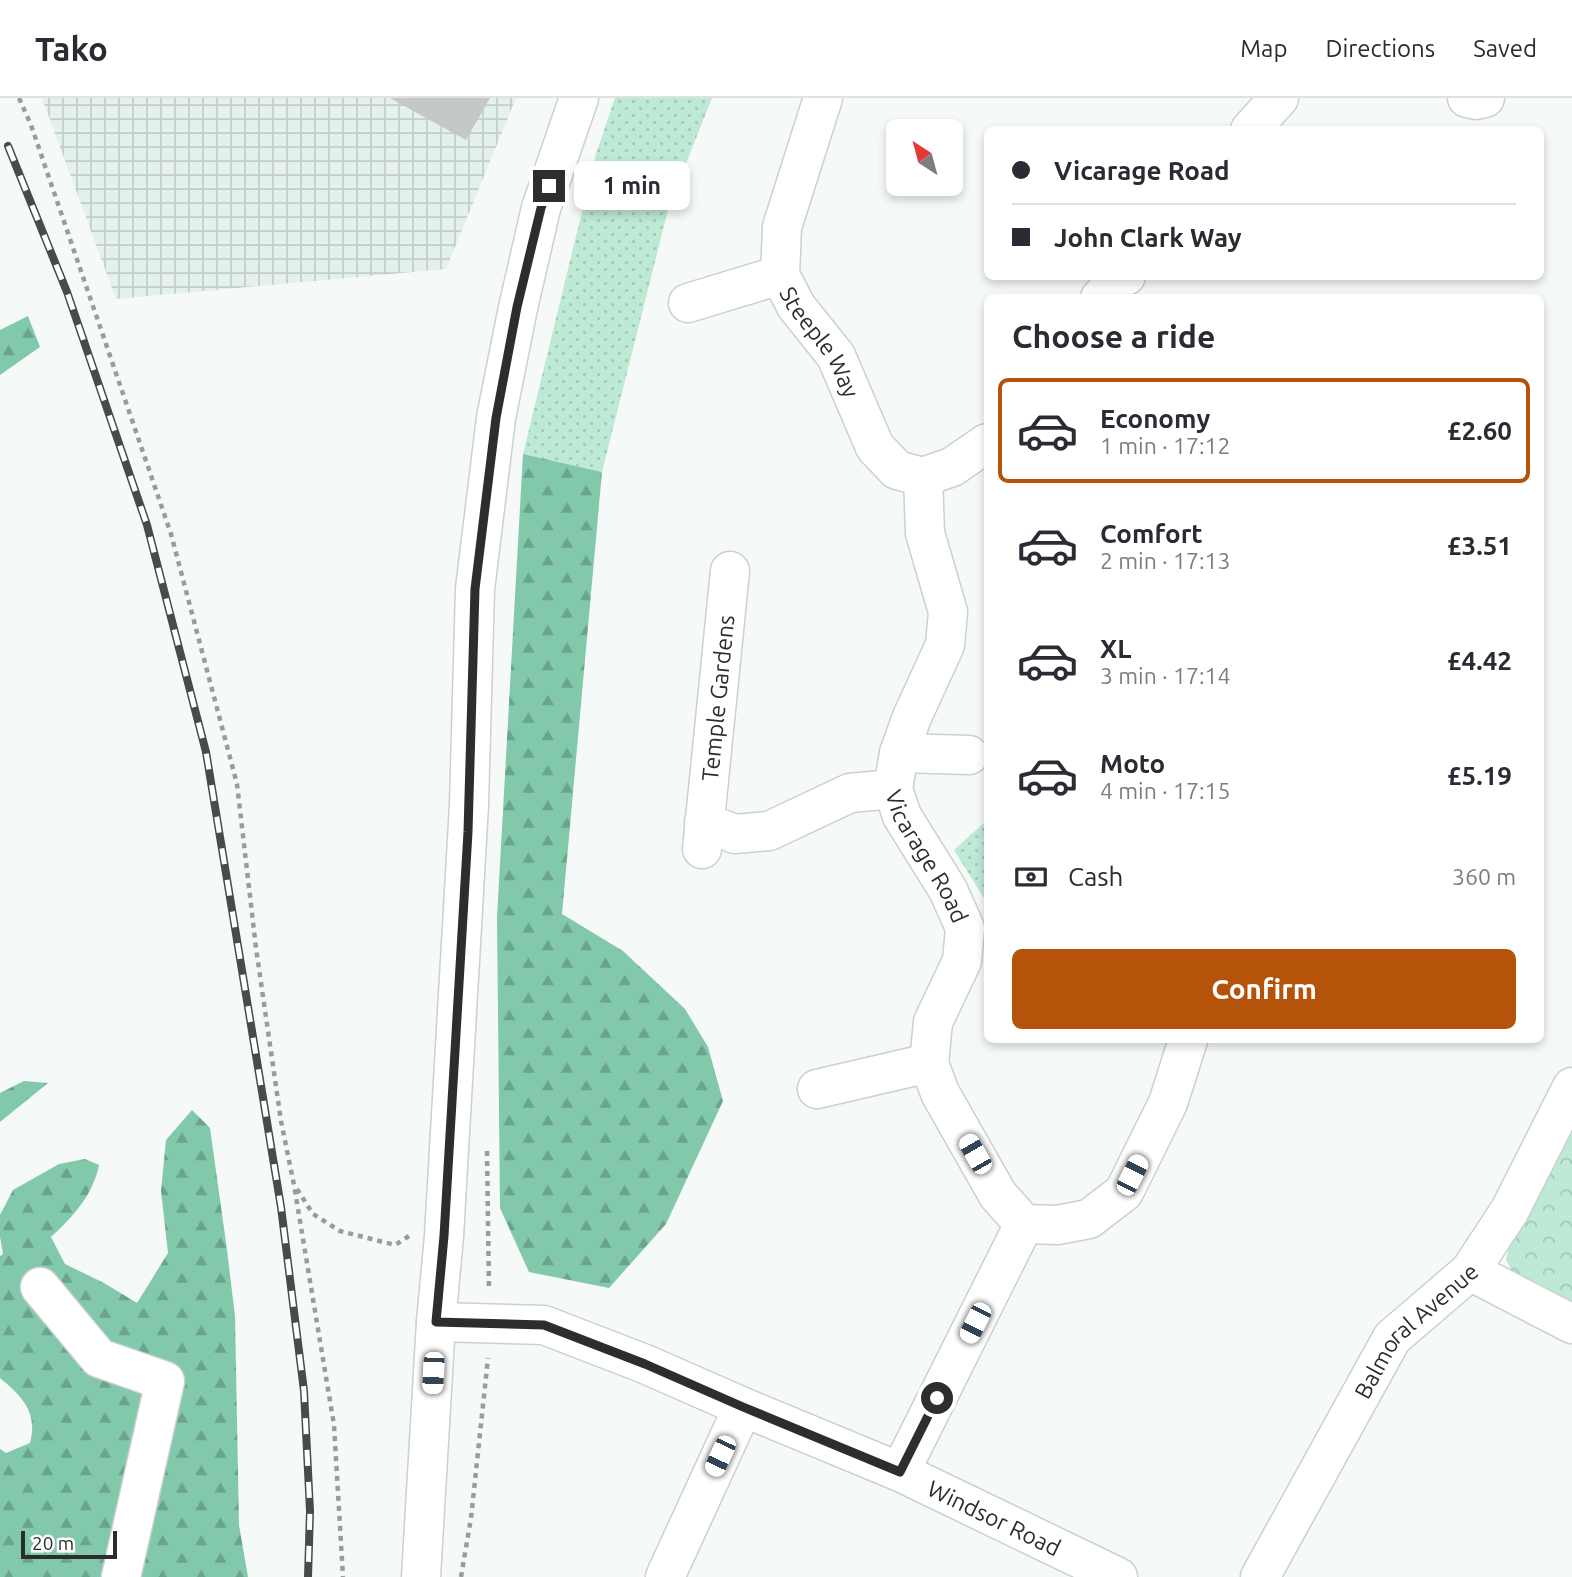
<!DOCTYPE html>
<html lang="en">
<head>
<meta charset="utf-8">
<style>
	:root { --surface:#fff; --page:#f7f7f7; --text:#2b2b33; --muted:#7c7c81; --line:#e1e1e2; --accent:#b45309 }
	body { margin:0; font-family:Ubuntu,sans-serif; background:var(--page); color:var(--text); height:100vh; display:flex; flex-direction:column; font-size:26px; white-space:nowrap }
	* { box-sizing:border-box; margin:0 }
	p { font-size:23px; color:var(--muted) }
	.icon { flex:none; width:38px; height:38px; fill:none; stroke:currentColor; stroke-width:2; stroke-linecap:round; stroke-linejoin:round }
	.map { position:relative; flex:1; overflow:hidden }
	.details { position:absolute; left:984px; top:196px; width:560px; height:749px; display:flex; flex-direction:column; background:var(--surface); border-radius:10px; box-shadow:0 4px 10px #0003 }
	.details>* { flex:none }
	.banner { position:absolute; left:984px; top:28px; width:560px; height:154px; border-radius:10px; box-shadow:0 4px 10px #0003; display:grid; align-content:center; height:154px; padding:0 28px; background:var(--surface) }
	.needle { width:46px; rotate:324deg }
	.controls { position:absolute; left:886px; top:21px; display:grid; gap:14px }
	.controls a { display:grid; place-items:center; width:77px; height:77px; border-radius:10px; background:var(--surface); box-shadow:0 4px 10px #0003; font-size:35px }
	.scale { position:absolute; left:21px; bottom:18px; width:96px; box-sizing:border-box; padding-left:7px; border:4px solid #2c2e2d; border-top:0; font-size:19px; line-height:24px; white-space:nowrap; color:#2c2e2d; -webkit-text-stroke:5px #fff; paint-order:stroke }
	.end { position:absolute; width:32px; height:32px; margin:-16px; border:9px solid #2c2e2d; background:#fff; box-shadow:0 0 0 4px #fff }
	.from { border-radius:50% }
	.bubble { position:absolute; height:49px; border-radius:10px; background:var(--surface); box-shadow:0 4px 10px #0003; font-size:23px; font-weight:700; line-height:49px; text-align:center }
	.car { position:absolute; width:21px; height:42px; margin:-21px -10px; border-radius:9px; box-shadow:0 0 5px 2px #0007; background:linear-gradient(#fff 24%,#345 0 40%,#fff 0 76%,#345 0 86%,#fff 0) }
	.banner b { display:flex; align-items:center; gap:24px; height:66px; font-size:26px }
	.banner b+b { border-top:2px solid var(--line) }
	.banner i { width:18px; height:18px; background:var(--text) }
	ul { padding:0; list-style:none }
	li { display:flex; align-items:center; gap:21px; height:105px; margin:0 14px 10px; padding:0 14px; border:4px solid transparent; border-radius:10px }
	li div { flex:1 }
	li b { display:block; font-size:26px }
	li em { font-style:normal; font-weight:700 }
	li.selected { border-color:var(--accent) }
	li>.icon { width:63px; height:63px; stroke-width:1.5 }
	h2 { padding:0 28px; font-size:32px; line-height:84px }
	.pay { display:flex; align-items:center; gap:18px; height:77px; padding:0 28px; font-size:26px }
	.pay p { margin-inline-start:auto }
	.action { display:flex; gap:14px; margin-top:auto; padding:14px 28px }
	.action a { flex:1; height:80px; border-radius:10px; background:var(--accent); color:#fff; font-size:28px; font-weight:700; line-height:80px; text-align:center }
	header { display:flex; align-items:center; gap:42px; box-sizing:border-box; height:98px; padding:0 35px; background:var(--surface); border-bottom:2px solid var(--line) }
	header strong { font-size:33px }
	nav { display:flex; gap:38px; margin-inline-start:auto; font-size:24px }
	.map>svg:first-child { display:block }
</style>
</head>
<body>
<header>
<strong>Tako</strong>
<nav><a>Map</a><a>Directions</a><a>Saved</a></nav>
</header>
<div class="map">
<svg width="1572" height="1479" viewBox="0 0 1572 1479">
	<defs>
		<pattern id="industrial-grid" width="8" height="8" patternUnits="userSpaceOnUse" patternTransform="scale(1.75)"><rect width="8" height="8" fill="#e4f0ea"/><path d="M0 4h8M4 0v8" fill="none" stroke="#c4cec9"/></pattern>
		<pattern id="grass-dots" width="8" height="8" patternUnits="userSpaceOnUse" patternTransform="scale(1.75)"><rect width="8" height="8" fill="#bde9d5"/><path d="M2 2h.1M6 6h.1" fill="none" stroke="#a3c8b7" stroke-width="1.8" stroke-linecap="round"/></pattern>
		<pattern id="forest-firs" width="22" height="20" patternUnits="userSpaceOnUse" patternTransform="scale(1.75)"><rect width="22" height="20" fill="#82c9ab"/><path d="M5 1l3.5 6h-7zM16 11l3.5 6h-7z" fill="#6ba48c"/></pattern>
		<pattern id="park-crowns" width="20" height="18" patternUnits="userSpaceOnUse" patternTransform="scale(1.75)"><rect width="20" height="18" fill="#bde9d5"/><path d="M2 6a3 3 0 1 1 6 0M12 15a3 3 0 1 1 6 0" fill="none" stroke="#a3c8b7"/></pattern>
	</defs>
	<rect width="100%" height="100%" fill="#f5f9f7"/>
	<polygon fill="url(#industrial-grid)" points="42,0 516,0 446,171 116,201"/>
	<g fill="url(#grass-dots)">
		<polygon points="615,0 712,0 669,108 602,374 523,356 596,56"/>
		<polygon points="987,722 987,805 954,752"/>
	</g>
	<g fill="url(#forest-firs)">
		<polygon points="28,218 40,249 0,277 0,232"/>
		<polygon points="523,356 602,374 562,816 623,853 685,911 708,949 723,1003 666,1126 609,1190 529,1174 500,1110 497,819"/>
		<polygon points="24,983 48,985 0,1024 0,995"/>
		<path d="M192,1012L210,1030L227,1152L235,1218L239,1427L248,1479H0V1351L6,1355L30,1345C38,1315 23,1299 0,1280V1158L3,1156L0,1139V1117L13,1092L59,1066L85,1061L99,1067C93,1097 73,1119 51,1139L65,1166L104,1185L137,1205L168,1155L161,1093L166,1042Z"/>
	</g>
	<polygon fill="url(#park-crowns)" points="1572,1013 1572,1214 1522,1191 1506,1162 1515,1122"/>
	<polygon fill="#c4c8c6" points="390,0 490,0 466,42"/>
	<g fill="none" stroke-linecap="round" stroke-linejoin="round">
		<g stroke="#ccd0ce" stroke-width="41">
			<g id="minor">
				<path id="s1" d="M823,0L782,129L780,177L796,208L836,258L875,349L897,372L923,379"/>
				<polyline points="1467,0 1476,2 1485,0"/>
				<polyline points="1250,32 1279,0"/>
				<polyline points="1100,200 1117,182 1126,178"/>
				<polyline points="688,205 780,177"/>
				<path id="s2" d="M923,379L925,435L948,514L945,547L912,619L899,655L893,691L902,718L948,792L965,830L962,863L933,924L929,965"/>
				<polyline points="923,379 952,369 987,345"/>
				<polyline points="899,655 969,657"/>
				<polyline points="704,724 735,736 769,733 850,695 893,691"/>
				<path id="s3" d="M702,751L730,473"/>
				<polyline points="817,991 929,965 940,995 998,1097 1024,1126 900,1374"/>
				<polyline points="1024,1126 1057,1127 1089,1121 1124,1094 1168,1005 1188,942"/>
				<polyline points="1470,1173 1572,1226"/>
				<polyline points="40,1189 99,1260 165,1283 121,1479"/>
				<path id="s4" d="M436,1224L544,1227L645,1266L743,1309L900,1374L1118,1479"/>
				<polyline points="665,1479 743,1309"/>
				<path id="s5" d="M1260,1479L1392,1240L1470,1173L1510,1112L1572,989"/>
			</g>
		</g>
		<g stroke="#ccd0ce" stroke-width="41">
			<polyline id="major" points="421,1479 436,1224 444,1138 469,707 475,491 496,320 518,210 541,110 579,0"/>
		</g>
		<g stroke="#999c9a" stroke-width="4.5" stroke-dasharray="5 5" stroke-linecap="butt">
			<polyline points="19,0 31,27 171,436 237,686 256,850 281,1023 294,1087 334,1327 343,1479"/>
			<polyline points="487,1053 489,1192"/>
			<polyline points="297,1091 313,1116 340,1133 395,1147 409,1138"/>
			<polyline points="461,1479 471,1420 488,1260"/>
		</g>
		<use href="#minor" stroke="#fff" stroke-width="38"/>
		<use href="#major" stroke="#fff" stroke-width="38"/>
		<g stroke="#484b4a" stroke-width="8">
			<polyline id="rail" points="8,48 67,194 147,427 206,654 281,1109 304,1293 310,1413 308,1479"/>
		</g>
		<use href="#rail" stroke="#fff" stroke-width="5" stroke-dasharray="16" stroke-linecap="butt"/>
	</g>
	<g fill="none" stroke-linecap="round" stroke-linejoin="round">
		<polyline stroke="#2c2e2d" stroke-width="9" points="549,88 541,110 517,209 496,320 475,491 468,734 444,1138 436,1224 544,1227 645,1266 743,1309 900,1374 937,1300"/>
	</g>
	<g text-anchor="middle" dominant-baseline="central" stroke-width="5" stroke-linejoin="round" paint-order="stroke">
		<g font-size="23" fill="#2c2e2d" stroke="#fff">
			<text stroke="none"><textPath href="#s1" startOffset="262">Steeple Way</textPath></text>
			<text stroke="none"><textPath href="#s3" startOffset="152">Temple Gardens</textPath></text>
			<text stroke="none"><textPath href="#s2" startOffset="401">Vicarage Road</textPath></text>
			<text stroke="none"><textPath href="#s5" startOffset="294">Balmoral Avenue</textPath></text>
			<text stroke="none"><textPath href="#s4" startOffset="598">Windsor Road</textPath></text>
		</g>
	</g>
</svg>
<div class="controls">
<a><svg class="needle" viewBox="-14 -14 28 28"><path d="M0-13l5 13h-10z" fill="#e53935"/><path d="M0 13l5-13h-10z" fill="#7c7c81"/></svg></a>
</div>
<div class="scale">20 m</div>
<i class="end from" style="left:937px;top:1300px"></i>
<i class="end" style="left:549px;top:88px"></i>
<div class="bubble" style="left:574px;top:63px;width:116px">1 min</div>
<i class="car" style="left:975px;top:1056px;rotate:330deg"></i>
<i class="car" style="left:1132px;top:1077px;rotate:27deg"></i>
<i class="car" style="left:975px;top:1225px;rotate:207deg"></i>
<i class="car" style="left:433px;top:1275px;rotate:183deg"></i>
<i class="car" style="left:720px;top:1358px;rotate:205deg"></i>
<div class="banner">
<b><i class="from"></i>Vicarage Road</b>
<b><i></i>John Clark Way</b>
</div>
<section class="details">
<h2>Choose a ride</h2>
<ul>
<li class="selected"><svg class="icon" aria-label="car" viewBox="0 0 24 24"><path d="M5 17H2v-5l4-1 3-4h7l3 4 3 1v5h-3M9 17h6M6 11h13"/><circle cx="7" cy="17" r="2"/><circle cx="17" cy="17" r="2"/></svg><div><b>Economy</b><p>1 min · 17:12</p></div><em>£2.60</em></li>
<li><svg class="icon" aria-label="car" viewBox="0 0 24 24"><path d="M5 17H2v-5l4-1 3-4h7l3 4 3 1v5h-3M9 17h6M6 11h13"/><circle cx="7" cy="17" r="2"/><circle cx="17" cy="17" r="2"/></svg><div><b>Comfort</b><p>2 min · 17:13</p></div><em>£3.51</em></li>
<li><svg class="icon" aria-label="car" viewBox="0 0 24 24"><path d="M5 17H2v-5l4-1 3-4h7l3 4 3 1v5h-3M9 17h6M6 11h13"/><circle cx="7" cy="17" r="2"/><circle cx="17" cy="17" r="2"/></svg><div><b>XL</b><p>3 min · 17:14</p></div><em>£4.42</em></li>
<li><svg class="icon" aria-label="car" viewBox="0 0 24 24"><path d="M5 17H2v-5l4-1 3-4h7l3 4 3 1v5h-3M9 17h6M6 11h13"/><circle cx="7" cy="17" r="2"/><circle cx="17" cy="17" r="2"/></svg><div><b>Moto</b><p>4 min · 17:15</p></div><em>£5.19</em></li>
</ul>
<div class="pay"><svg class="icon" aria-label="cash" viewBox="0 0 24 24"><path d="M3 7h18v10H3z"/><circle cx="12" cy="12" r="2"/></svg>Cash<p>360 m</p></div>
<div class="action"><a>Confirm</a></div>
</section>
</div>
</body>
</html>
